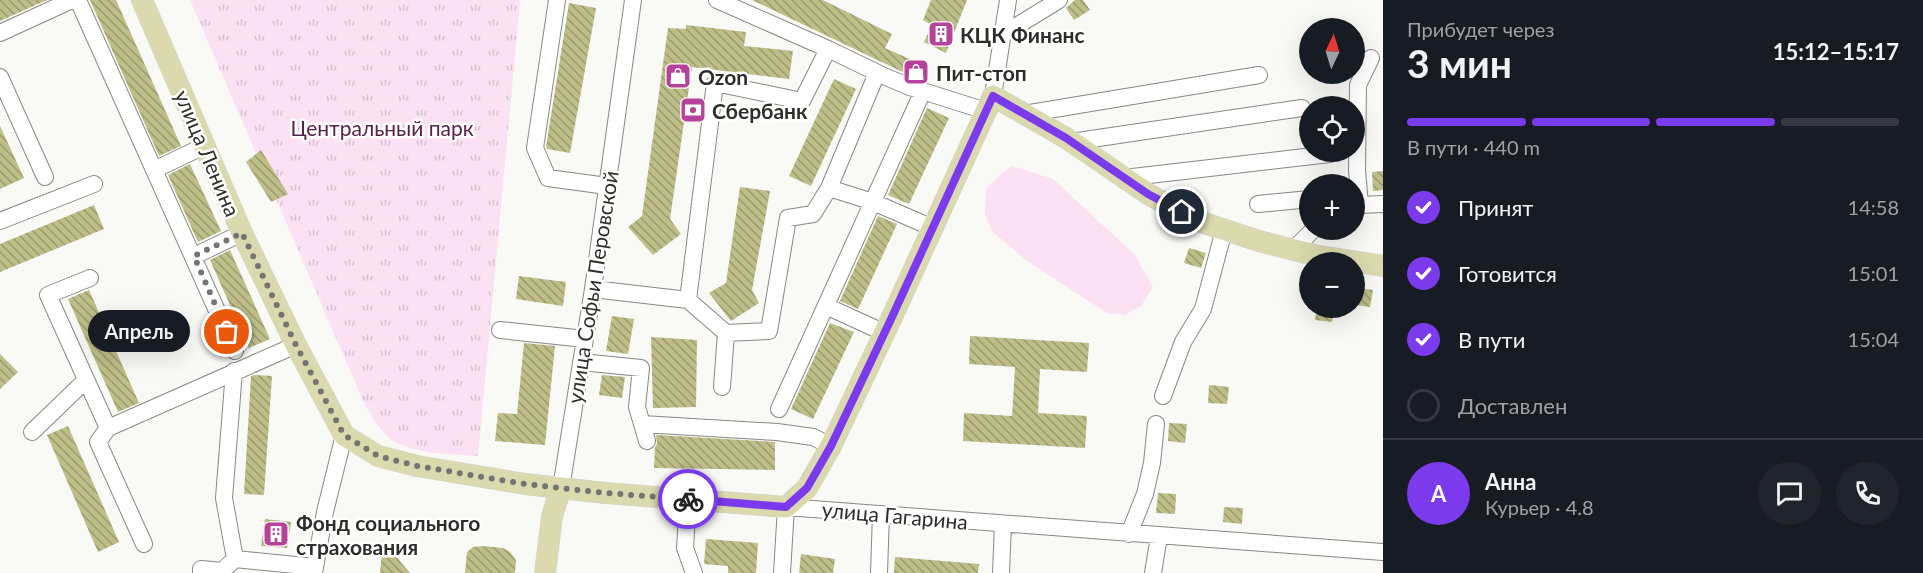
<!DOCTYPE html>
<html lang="ru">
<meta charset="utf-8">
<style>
:root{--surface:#171b24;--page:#20242c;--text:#f1f3f6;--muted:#9ea1a6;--line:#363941;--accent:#7c3aed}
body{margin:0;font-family:Lato,sans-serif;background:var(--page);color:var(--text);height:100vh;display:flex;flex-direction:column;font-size:22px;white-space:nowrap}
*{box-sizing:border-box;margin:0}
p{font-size:20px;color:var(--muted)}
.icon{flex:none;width:33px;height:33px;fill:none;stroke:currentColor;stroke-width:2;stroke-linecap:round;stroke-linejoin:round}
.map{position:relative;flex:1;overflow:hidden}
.drawer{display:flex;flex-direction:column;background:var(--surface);width:540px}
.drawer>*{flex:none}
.needle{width:39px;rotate:4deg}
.fabs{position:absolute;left:1299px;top:18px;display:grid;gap:12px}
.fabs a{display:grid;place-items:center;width:66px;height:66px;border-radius:50%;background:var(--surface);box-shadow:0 6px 24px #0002;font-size:30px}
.pin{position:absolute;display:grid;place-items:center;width:51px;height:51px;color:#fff;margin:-26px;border:3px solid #fff;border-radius:50%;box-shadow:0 2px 6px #0007}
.courier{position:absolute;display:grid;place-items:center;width:60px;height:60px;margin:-30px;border:4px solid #7c3aed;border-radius:50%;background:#fff;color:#222;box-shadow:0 2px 8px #0007}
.bubble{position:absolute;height:42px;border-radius:21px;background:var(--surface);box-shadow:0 6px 24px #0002;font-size:20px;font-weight:700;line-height:42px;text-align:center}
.summary em{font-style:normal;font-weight:700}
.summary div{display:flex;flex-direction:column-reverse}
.summary{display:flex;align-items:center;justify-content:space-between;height:102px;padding:0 24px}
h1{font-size:39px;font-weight:700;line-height:45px}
.bar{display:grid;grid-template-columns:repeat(4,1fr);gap:9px 6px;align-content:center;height:72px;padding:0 24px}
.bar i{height:8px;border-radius:4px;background:var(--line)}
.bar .selected{background:var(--accent)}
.bar p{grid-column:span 4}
.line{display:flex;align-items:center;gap:15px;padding:0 24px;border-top:2px solid var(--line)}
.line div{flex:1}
.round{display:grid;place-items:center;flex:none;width:63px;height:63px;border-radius:32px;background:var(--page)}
ol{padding:0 24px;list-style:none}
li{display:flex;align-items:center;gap:18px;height:66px}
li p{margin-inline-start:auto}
li .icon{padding:6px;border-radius:50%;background:var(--accent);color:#fff;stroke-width:4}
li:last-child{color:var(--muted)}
li i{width:33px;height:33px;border:3px solid var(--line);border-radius:50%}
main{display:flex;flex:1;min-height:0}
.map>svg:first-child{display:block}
.green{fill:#fbe1f3}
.park{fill:url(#park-tufts)}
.building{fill:url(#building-back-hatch)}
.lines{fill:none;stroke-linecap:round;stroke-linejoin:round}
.minor-casing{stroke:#878784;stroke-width:18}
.major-casing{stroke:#d5d5d5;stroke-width:22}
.minor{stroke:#fff;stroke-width:16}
.major{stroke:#dadaae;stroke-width:21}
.done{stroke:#747573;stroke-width:6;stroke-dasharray:0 10.8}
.route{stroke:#7c3aed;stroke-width:8}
.labels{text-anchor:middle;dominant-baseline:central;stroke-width:5;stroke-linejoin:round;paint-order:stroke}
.poi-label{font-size:21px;font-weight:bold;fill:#2d2e2c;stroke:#fffffe;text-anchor:start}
.park-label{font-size:21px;fill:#59204c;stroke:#fffffe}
.street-label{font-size:21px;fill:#2d2e2c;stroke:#fffffe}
</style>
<main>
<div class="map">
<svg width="1383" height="573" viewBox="0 0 1383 573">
<defs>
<pattern id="park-tufts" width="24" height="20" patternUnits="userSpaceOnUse" patternTransform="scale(1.5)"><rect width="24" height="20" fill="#fbe1f3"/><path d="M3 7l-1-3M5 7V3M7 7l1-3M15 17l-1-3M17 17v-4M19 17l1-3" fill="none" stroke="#d7c1d0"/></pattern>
<pattern id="building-back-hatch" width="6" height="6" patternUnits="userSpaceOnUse" patternTransform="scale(1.5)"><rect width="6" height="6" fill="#bebe88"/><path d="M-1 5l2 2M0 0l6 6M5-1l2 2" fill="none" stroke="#9b9b6f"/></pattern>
</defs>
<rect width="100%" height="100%" fill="#f9f9f6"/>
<path class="green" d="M1012,166L1053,179L1135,255L1153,287L1141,306L1125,315L1107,313L1027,261L992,231L985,214L986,189L1002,173Z"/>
<path class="park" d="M190,0H520L478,456C451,454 408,455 387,436C378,428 372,415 365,405Z"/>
<path class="building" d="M0,0H47L0,21Z
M90,0H116L181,146L159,156Z
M752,0H823L892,34L885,48L921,64L913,77Z
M931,0H967L946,53L924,42L932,25L923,20Z
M1075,0H1083L1090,10L1074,20L1066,8Z
M569,3L596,8L570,153L547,149L546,147Z
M686,25L746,32L744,46L793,51L789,79L692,67L670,219L681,234L653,255L628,227L642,216L668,28L686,29Z
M834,79L856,89L811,186L789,176Z
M927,108L949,118L909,204L888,195Z
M0,126L24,178L0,189Z
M261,150L288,194L271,202L246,162Z
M190,164L221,231L198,242L168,175Z
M1383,171V190L1373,191L1372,172Z
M740,187L770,191L752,290L759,303L731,321L709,293L726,283Z
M94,205L104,229L0,272V244Z
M878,216L897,224L858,309L840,301Z
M1189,248L1206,253L1201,268L1184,263Z
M230,250L270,339L249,348L210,260Z
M519,276L566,282L563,306L516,299Z
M1358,288L1373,290L1370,307L1355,305Z
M89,290L139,403L118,412L68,299Z
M1317,308H1335L1332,322L1315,320Z
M612,316L634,319L628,354L606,351Z
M830,323L854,332L813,419L791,409Z
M970,336L1089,343L1087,372L1040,369L1038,413L1087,416L1085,448L963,441L964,413L1012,416L1015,367L969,364Z
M651,337L697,340L696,407L653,408Z
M524,343L555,346L545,445L495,441L498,413L517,414Z
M0,354L18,372L0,389Z
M254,375L272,376L264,495L244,494L251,376Z
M602,375L625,377L622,398L599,395Z
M1209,385L1229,387L1227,404L1208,403Z
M1169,423L1187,424L1185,443L1168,441Z
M68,426L119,542L98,552L47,435Z
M656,435L775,442V470L654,468L655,448L657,443Z
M1158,493L1176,494L1175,514L1156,513Z
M1224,507L1243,508L1242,524L1223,522Z
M265,519L291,522L287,548L261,546Z
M706,539L758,543L756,573H728V566L704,564Z
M383,541L410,573H380Z
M482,546L503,548L510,552L516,560L515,573H465L467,552L473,547Z
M801,554L835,559L833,573H799Z
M895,557L979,564L978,573H894Z"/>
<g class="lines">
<g class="minor-casing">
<path id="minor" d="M78,0L235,351
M557,0L535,148L548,178L607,186
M717,0L828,49L886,77L910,87L986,111
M0,33L72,0
M1002,35L1059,0
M1371,58L1358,85L1357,170L1360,205L1383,204
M0,77L45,177
M993,96L1008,0
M1024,114L1259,75
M1071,142L1302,108
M154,170L204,146
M1124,178L1330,154
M829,188L877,73
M1258,204L1310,199
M0,221L94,184
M1293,250L1313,230
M194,256L242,233
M90,278L48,295L108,428L296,345
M593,289L688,300L715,83L802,101L828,49
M688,300L726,333L722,387
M826,306L885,333
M500,330L585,339
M726,333L769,331L788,218L813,214L829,188L873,202L933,228
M581,362L641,368L637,407L647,441
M234,371L224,498L235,559L315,567
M1163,396L1183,342L1203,309L1224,230
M779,409L923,91
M642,424L777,432L813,437L831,446
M108,428L98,442L144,544
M32,432L86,380
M561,488L593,289L633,0
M688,499L685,548L694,573
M1129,534L1145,494L1152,463L1156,424
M201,573V569L222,571L235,559
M314,573L325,512L344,435
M782,573L786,507L1383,552
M879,573L881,514
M1001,573L1003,524
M1153,573L1159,536"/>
</g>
<g class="major-casing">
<path id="major" d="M142,0L242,233L296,345L344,435L378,456L417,466L525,484L605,493L786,507L807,488L831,446L892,317L993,96L1066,138L1148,194L1198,221L1259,241L1314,255L1383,266
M545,573L552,516L561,488"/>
</g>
<use href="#minor" class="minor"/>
<use href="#major" class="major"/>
</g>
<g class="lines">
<path class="done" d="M227,332L194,256L242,233L296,345L344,435L378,456L417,466L525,484L605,493L688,499"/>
<path class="route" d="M688,499L786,507L807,488L831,446L892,317L993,96L1066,138L1148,194L1182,212"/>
</g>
<defs>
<g id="building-square" transform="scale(1.35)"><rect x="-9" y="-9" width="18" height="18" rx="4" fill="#b6429c" stroke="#fffffe"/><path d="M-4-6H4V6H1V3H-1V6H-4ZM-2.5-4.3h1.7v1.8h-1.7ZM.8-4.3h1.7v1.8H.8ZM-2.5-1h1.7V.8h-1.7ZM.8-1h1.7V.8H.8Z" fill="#fff"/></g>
<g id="shop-square" transform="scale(1.35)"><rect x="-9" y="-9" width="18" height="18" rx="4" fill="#b6429c" stroke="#fffffe"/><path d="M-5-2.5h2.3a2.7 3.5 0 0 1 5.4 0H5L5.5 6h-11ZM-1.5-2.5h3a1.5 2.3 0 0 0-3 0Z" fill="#fff"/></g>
<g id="bank-square" transform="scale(1.35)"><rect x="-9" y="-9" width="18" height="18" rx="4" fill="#b6429c" stroke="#fffffe"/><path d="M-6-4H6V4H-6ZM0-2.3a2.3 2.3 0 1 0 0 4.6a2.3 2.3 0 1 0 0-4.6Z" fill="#fff"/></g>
</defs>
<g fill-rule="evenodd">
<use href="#building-square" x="941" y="34"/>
<use href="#shop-square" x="916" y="72"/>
<use href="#shop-square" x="678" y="76"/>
<use href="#bank-square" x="693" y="110"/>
<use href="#building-square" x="276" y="534"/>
</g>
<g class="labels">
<g class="poi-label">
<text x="960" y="34">КЦК Финанс</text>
<text x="936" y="72">Пит-стоп</text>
<text x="698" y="76">Ozon</text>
<text x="712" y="110">Сбербанк</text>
<text x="296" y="522">Фонд социального<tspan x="296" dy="24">страхования</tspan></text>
</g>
<g class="park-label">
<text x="382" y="127">Центральный парк</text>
</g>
<g class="street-label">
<text transform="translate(208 153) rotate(67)">улица Ленина</text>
<text transform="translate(592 287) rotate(-81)">улица Софьи Перовской</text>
<text transform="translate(895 515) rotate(5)">улица Гагарина</text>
</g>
</g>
</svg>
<div class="fabs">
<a><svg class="needle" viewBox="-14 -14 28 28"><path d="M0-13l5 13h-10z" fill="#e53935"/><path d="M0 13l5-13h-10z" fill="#9ea1a6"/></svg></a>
<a><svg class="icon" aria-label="locate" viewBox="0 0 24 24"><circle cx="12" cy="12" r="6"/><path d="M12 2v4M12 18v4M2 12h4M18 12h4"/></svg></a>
<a>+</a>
<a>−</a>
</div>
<div class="pin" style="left:227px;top:332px;background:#ea580c"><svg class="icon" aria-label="bag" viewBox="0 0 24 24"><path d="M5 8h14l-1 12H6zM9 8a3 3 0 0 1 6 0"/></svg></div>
<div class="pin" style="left:1182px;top:212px;background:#1f2937"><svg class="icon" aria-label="home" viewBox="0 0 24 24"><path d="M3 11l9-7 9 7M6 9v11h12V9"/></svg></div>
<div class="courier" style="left:688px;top:499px"><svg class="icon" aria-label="bike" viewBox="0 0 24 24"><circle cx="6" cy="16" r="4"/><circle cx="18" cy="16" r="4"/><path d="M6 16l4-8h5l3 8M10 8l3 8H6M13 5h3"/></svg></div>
<div class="bubble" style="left:88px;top:310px;width:102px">Апрель</div>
</div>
<section class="drawer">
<div class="summary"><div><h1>3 мин</h1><p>Прибудет через</p></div><em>15:12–15:17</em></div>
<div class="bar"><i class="selected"></i><i class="selected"></i><i class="selected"></i><i></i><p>В пути · 440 m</p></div>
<ol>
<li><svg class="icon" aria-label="check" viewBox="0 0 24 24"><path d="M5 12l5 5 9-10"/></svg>Принят<p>14:58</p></li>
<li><svg class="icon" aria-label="check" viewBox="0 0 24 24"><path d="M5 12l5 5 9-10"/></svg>Готовится<p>15:01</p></li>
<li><svg class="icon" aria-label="check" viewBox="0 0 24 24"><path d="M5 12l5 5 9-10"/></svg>В пути<p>15:04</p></li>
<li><i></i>Доставлен</li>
</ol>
<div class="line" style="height:108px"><b class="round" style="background:var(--accent);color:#fff">А</b><div><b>Анна</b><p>Курьер · 4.8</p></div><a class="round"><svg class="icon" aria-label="chat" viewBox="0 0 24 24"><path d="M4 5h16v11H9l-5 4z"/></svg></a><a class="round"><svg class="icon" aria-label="phone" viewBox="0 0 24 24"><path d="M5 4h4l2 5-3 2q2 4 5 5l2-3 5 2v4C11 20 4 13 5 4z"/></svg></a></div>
</section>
</main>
